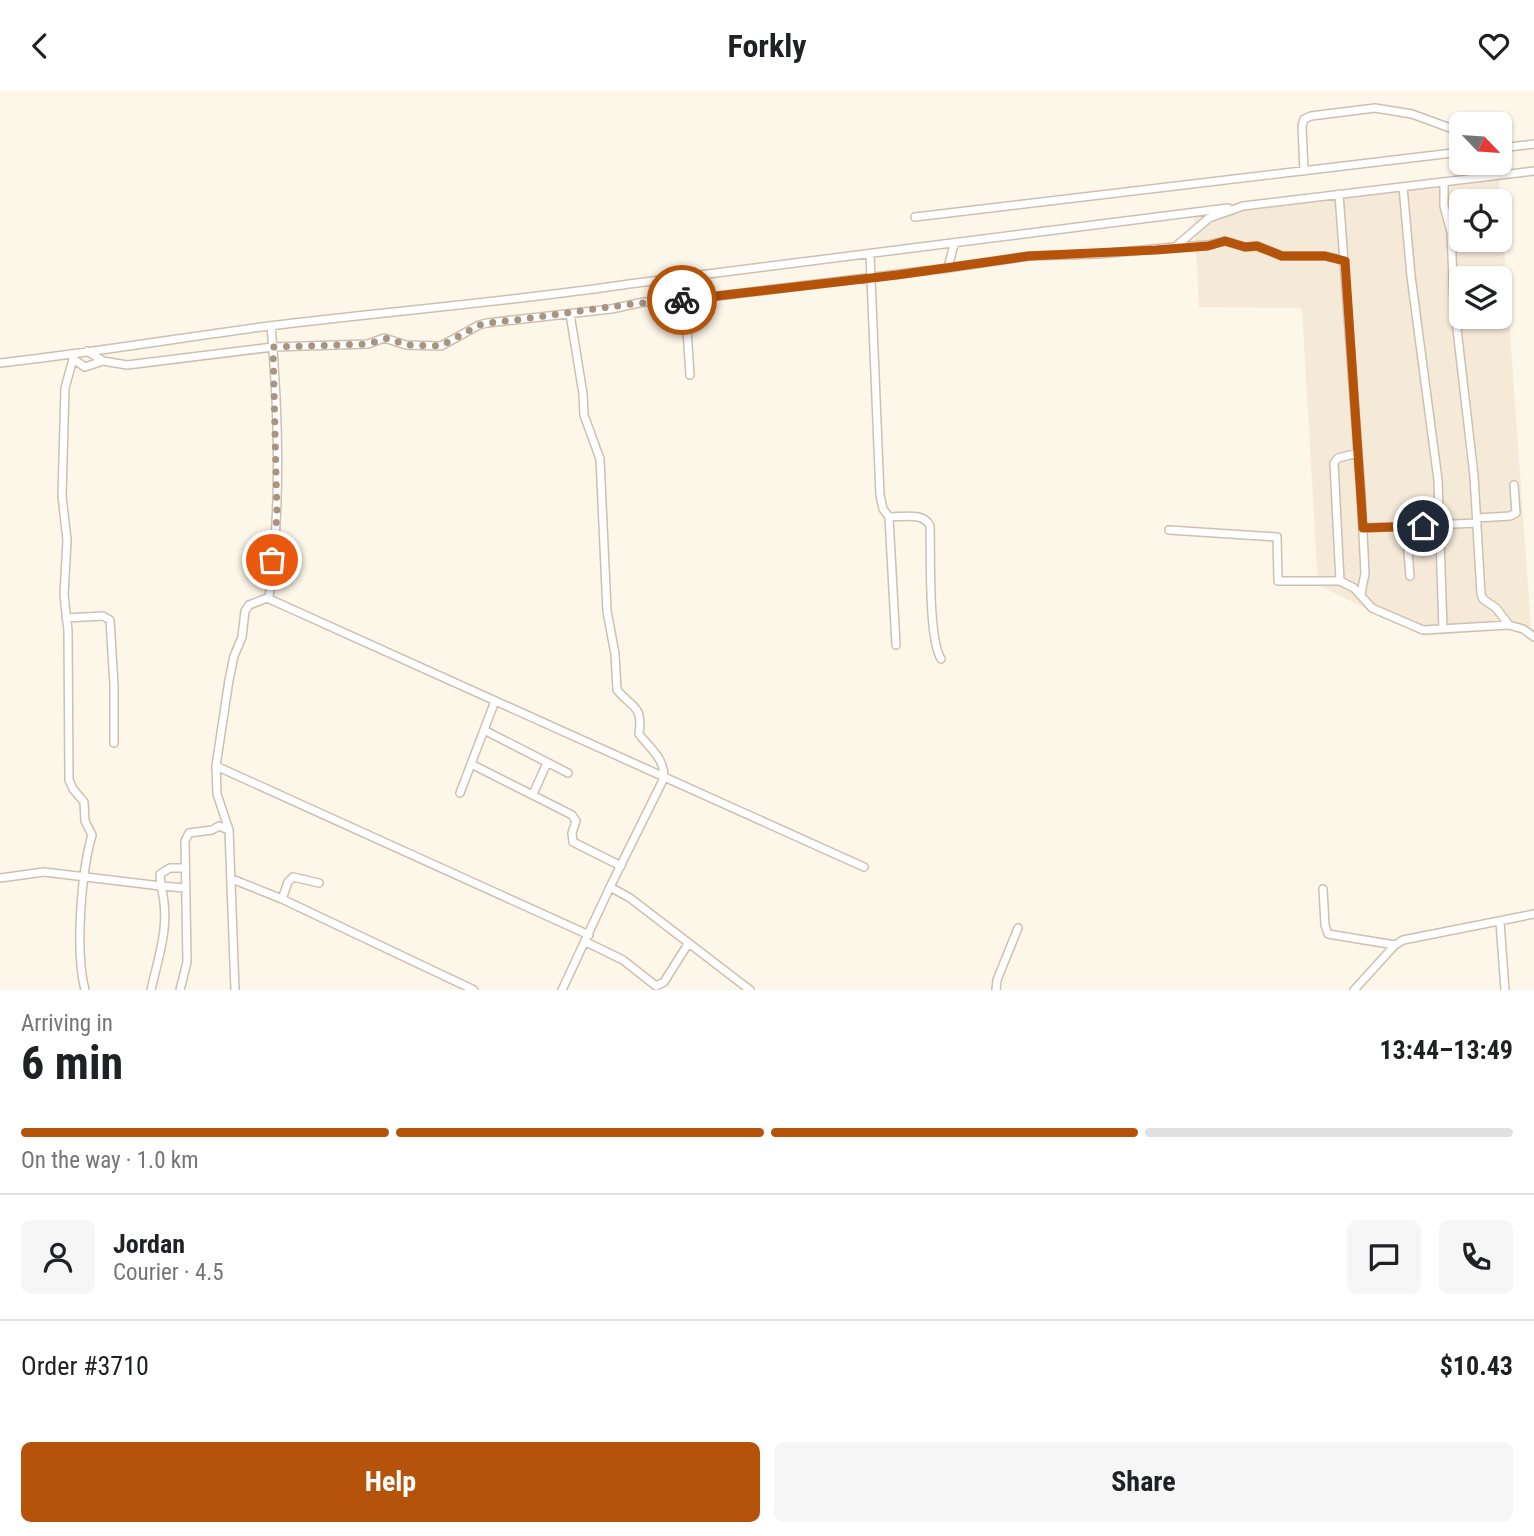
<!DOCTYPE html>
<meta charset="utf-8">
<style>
:root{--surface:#fff;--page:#f6f6f6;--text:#202124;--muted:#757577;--line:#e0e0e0;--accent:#b45309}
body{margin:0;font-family:"Roboto Condensed",sans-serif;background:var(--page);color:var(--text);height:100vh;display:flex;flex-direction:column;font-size:26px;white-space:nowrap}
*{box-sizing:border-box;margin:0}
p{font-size:23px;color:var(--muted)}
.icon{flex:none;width:38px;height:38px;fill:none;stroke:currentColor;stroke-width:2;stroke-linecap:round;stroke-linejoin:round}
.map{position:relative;height:899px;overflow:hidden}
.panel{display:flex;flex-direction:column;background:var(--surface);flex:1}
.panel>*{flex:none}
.needle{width:46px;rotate:115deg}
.buttons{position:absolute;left:1449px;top:21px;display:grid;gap:14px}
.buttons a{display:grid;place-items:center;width:63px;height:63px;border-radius:10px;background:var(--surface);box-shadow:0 2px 5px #0004;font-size:35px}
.pin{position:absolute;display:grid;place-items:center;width:60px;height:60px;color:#fff;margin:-30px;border:4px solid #fff;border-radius:50%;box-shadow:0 2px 7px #0007}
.courier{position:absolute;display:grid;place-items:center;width:70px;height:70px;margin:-35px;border:5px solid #b45309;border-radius:50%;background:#fff;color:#222;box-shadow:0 2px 9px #0007}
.overview em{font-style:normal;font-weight:700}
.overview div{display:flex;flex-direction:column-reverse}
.overview{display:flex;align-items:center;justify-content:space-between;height:119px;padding:0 21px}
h1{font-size:46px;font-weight:700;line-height:52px}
.bar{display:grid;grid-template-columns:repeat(4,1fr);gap:10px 7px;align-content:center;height:84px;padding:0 21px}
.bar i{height:9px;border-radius:5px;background:var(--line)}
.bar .current{background:var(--accent)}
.bar p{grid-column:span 4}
.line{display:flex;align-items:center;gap:18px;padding:0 21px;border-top:2px solid var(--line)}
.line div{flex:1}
.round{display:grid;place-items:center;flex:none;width:74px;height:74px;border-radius:10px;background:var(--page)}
.button{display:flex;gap:14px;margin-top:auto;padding:14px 21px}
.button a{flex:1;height:80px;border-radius:10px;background:var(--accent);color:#fff;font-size:28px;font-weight:700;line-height:80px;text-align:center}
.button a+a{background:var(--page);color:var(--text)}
header{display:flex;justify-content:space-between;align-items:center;height:91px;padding:0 21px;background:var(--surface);font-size:32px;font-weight:700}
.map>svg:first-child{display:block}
.residential{fill:#f5e9d8;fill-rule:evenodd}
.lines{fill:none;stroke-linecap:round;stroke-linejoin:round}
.minor-casing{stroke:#d0bfaf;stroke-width:10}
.minor{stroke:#fff;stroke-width:7}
.done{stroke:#a79483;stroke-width:7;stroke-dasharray:0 12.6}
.route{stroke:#b45309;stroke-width:9}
</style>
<header><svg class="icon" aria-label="back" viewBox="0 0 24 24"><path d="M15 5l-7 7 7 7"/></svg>Forkly<svg class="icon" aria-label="heart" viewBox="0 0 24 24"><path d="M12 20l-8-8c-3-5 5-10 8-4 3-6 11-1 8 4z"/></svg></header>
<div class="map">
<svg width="1534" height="899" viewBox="0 0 1534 899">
<rect width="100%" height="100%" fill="#fdf7ea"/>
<path class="residential" d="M1499,88L1531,536L1423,545L1318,494L1302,217L1199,216L1194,126ZM1461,110H1500V149H1461ZM1461,187H1500V226H1461Z"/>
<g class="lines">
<g class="minor-casing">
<path id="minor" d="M1500,57L1534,53
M1304,80L1302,35L1304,28L1311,25L1375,17L1412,23L1461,41
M1444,92V115L1451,141L1454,212L1474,385L1481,503L1483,508L1496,517L1509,534
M1403,96L1411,185L1438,389L1443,538
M1339,103L1361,402L1365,482L1361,503
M915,126L1461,61
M1176,156L1208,154L1225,150L1245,156L1257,155L1282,165H1325L1345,170
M870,163L880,404L883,418L889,426L896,554
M948,177L954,153
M692,185L694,208
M685,209L690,284
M570,223L583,303L584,324L600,368L607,520L615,563L617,599C633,618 643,614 639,643C651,659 664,666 664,687L610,796
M87,260L103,270L127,274L273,256L368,253L384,247L406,254L441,255L479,234L487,232L611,218L644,211L685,209L948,177L1029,165L1099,163L1175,156L1209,127L1243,115L1534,80
M0,272C90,262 179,247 269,235C389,220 509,211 629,193L1228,117
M889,426C903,426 924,421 930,435C931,464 928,546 941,568
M1477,427L1510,425L1516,422L1514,394
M1406,435L1410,485
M1363,437L1477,432
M1169,439L1277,446L1278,490H1340L1354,497L1372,517L1423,539L1509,534L1523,538L1534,546
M1340,490L1334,372L1338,367L1358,362
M269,507C281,420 279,323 271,235
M66,527L103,525L110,529L114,594V652
M495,610L471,673L572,724L576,730L572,742L573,751L621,775
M484,639L568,682
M216,675L589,844
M460,702L471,673
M533,703L547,672
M185,777H170L160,783L161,795L185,797
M0,787L44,781L161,795C171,833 159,863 151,899
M232,788L282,808L474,899
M1323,798L1325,834L1328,843L1395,854
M282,808L288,791L293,786L319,792
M1500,831L1505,899
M586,851L623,869L656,895L664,891L688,853
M85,899C75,861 81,782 92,744L85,730L84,711L73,698L69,689L68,539L64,504L67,449L62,405L65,297L73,268L85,276L103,270
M180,899L187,871L185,750L189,742L212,739L219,735L229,739
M235,899L229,739L217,703L216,675L229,589L234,565L242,546L245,520L249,514L267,507L864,776
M562,899L610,796L630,807L750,899
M996,899L997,889L1018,837
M1354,899L1395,854L1403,849L1534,823"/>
</g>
<use href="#minor" class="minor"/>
</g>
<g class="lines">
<path class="done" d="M272,469L277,425L273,256L368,253L388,247L406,254L441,255L479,234L487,232C552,226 617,212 682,209"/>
<path class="route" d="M682,209L897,184L1029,165L1156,159L1208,155L1225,150L1245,156L1257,155L1282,165H1325L1345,170L1363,437L1423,435"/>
</g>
</svg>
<div class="buttons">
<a><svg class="needle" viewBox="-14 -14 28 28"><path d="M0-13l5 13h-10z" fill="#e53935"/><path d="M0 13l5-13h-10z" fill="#757577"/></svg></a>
<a><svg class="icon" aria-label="locate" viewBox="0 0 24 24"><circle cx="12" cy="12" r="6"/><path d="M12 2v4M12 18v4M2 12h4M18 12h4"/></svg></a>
<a><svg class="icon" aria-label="layers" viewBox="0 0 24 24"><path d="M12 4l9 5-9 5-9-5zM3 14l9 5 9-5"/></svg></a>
</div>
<div class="pin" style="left:272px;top:469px;background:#ea580c"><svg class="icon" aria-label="bag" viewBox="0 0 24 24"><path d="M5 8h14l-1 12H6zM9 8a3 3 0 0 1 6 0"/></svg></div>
<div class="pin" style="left:1423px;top:435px;background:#1f2937"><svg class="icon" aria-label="home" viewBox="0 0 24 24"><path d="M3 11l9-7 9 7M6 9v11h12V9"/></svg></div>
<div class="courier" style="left:682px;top:209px"><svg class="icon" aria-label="bike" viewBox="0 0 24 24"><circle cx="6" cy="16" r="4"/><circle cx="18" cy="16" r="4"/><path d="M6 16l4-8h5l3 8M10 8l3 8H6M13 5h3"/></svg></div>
</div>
<section class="panel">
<div class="overview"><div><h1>6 min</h1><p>Arriving in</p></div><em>13:44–13:49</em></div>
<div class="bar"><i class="current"></i><i class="current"></i><i class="current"></i><i></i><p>On the way · 1.0 km</p></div>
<div class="line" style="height:126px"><a class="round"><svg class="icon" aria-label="person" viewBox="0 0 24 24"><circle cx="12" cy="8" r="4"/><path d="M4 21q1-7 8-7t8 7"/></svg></a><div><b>Jordan</b><p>Courier · 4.5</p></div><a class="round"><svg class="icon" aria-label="chat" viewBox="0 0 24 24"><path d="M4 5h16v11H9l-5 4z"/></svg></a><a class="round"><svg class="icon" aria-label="phone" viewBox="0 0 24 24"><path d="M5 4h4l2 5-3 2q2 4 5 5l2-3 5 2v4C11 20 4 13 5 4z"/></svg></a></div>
<div class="line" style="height:91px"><div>Order #3710</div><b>$10.43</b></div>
<div class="button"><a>Help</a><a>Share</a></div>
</section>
